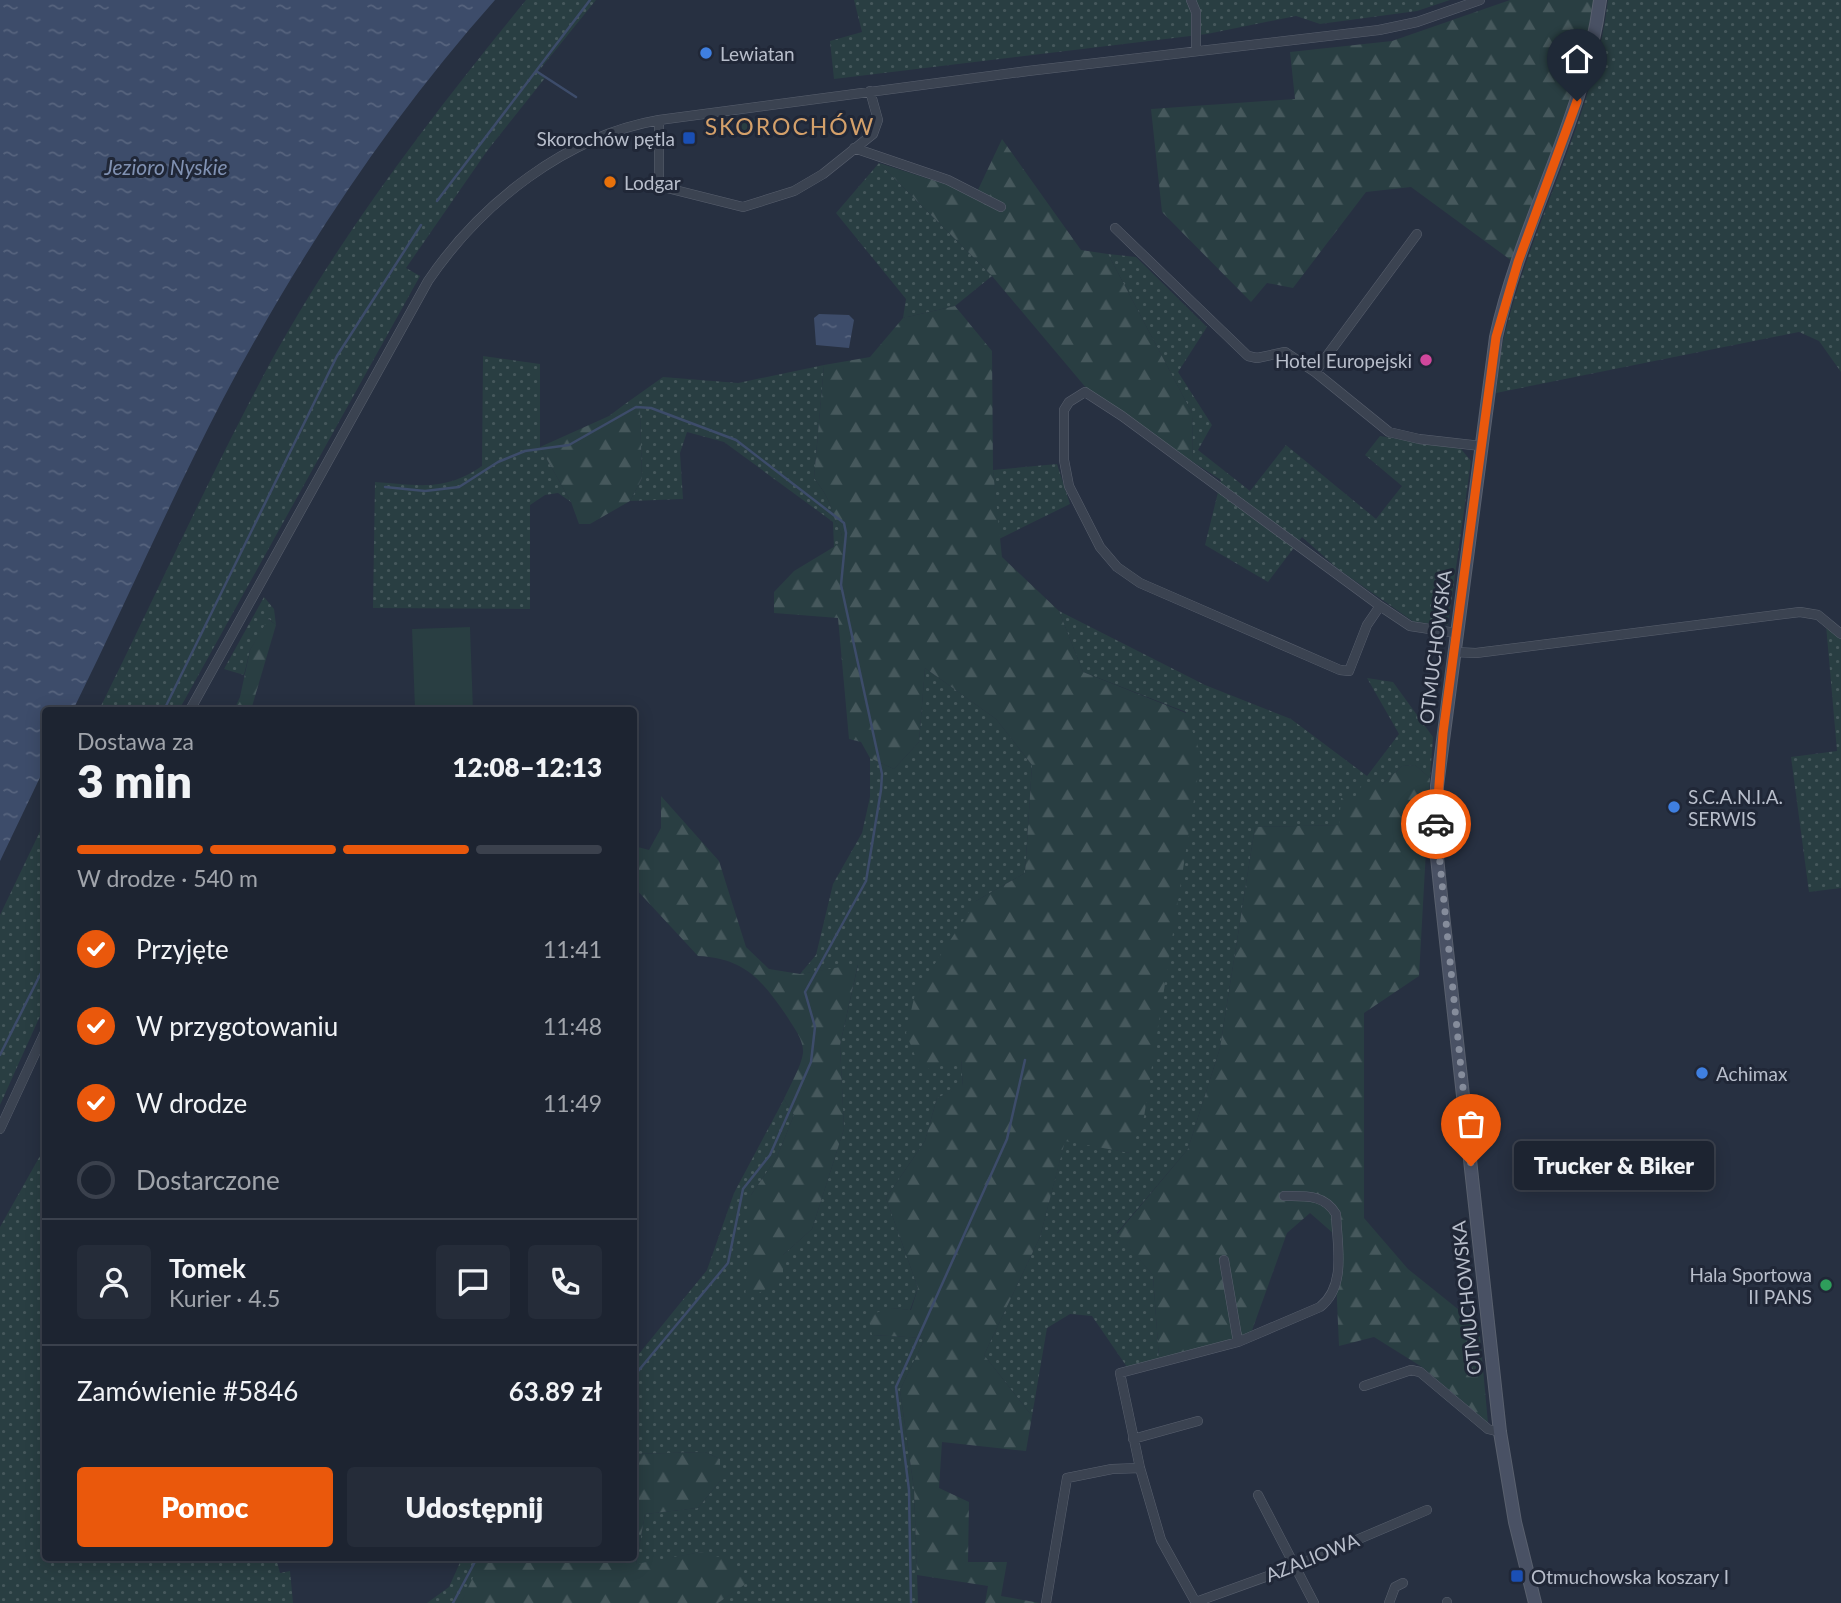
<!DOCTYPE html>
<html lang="pl">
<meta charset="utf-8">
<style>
:root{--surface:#1d2431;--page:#252c39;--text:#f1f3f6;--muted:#a0a4ab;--line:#3b414d;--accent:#ea580c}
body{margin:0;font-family:Lato,sans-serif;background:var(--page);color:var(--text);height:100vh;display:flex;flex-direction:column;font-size:26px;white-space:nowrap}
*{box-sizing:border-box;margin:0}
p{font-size:23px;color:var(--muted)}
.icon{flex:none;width:38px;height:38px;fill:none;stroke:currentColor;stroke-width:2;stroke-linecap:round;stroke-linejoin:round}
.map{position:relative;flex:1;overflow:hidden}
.sheet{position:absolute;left:42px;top:707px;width:595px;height:854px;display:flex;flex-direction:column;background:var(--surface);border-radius:7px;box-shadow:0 4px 18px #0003,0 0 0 2px var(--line)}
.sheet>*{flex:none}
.pin{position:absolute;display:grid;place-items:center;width:60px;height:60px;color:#fff;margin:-72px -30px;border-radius:50% 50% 50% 0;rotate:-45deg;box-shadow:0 0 7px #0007}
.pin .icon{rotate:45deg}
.courier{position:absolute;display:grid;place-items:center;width:70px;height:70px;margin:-35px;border:5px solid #ea580c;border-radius:50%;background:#fff;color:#222;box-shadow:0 2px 9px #0007}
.bubble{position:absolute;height:49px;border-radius:7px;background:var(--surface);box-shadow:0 4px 18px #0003,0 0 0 2px var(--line);font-size:23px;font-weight:800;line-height:49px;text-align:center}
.summary em{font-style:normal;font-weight:800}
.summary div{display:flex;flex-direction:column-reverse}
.summary{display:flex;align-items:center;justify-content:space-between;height:119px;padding:0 35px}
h1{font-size:46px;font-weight:800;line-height:52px}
.bar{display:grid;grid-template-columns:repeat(4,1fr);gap:10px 7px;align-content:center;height:84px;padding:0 35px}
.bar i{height:9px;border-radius:5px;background:var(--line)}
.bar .selected{background:var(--accent)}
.bar p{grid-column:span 4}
.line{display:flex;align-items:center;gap:18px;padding:0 35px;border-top:2px solid var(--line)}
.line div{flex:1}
.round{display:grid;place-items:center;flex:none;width:74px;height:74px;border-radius:7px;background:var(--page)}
ol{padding:0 35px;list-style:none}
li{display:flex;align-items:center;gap:21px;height:77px}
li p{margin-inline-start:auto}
li .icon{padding:7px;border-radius:50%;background:var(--accent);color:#fff;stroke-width:4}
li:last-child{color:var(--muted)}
li i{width:38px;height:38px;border:4px solid var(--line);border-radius:50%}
.button{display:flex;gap:14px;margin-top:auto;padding:14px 35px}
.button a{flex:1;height:80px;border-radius:7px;background:var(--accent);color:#fff;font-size:28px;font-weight:800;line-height:80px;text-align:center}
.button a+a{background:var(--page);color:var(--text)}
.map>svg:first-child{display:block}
.grass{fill:url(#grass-dots)}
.forest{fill:url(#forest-firs)}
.park{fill:#293e42}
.water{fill:url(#water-ripples)}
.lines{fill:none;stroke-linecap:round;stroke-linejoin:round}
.stream{stroke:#3d4c6a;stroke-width:2.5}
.street-casing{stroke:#59606e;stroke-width:10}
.secondary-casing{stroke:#59606e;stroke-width:14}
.street{stroke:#3b4351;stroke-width:9}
.secondary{stroke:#495164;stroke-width:12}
.done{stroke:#858c9b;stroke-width:7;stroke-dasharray:0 12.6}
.route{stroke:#ea580c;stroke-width:9}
.shop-dot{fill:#3f7fe0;stroke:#202737;stroke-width:2.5}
.transit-dot{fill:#1a4fb4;stroke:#202737;stroke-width:2.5}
.food-dot{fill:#e8710a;stroke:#202737;stroke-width:2.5}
.hotel-dot{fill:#d1479c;stroke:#202737;stroke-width:2.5}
.leisure-dot{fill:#2e9e5b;stroke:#202737;stroke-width:2.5}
.labels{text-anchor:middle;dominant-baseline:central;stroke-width:6;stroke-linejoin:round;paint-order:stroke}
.poi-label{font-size:19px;fill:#b8becb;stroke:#202737;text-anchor:start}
.street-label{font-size:19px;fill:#b8becb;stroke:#202737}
.water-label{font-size:21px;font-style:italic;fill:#8091b2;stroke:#202737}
.quarter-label{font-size:23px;letter-spacing:2px;fill:#d4a06a;stroke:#202737}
</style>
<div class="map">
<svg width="1841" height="1603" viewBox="0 0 1841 1603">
<defs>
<pattern id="grass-dots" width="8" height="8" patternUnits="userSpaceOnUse" patternTransform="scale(1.75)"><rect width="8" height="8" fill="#293e42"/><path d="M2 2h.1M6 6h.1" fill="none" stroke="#46585c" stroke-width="1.8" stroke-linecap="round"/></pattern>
<pattern id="forest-firs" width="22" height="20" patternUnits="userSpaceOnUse" patternTransform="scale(1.75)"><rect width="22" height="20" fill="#293e42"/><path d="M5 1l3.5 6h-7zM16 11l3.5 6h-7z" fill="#46585c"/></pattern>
<pattern id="water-ripples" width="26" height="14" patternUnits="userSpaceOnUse" patternTransform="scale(1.75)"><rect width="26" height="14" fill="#3d4c6a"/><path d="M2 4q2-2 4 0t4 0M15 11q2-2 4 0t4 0" fill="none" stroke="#57647e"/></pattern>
</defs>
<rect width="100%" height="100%" fill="#273041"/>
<path class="grass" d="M526,0H596L537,73L545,78L487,151L406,268L420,276L179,710H99C153,601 203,490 260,382C332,245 428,120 526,0Z
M854,0H1450L1417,11L1320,24L1296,16L1207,34L834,79L830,41L862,32Z
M1608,0H1841V372L1819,341L1799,332L1496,393C1499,372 1500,350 1506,329C1534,217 1594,116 1608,0Z
M879,163L992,276L955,306L903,318L906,299L836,213Z
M1108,254L1136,257L1207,327L1178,372L1212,425L1198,450L1250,491L1286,445L1376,519L1402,486L1365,455L1380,436L1461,449L1471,461L1448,625L1414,622L1338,569L1302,537L1268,582L1205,545L1221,480L1193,462L1192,413Z
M483,356L540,364V447L571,502L558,493L545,495L530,505V609L373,608L375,482C419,485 444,492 482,466Z
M824,365L814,478C828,497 828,498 835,520C838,529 843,531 842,542L834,549L833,522L724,442L687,432L680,453L683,499L630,501L642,478L640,411L625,404L663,377L738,383Z
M1057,464L1070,504L999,539L993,470Z
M264,597L274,609L276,625L269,619L250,650L244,675L224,669Z
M1059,611L1205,685L1291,719L1367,776L1399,734L1367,678L1393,682L1433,737L1430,778L1415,765L1402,766L1340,825L1255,827L1220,1048L1188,1149L1117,1233L1153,1275L1159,1359L1127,1367L1092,1316L1070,1314L1047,1328L1032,1416L984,1355L1040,1237L1065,1140L1130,1153L1186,712L1083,672Z
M1826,625L1841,638V888L1809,892L1791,757L1837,751Z
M925,668L996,719L1032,765L1025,873L976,901L961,1059L963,1087L937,1098L925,1141L886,1198L918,1288L910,1310L892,1308L872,1335L925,1338L900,1390L914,1489L918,1603H718L746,1583L701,1552L636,1565L645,1514L698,1508L720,1481V1459L705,1452L634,1454V1360L707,1270L734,1193L784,1099L794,1115L777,1157L751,1195L783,1255L812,1229L844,1129L840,1045L858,965L800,974L816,955L833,884L862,833L870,797V758L894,769L919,742Z
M45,821V1005L0,1105V915Z
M45,1147L46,1558H276L280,1573L290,1571L293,1603H0V1227Z
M462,1558H482L483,1561L461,1603H427L449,1587Z"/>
<path class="forest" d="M1510,0H1594L1581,72L1512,261L1411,187L1366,192L1293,288L1267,283L1251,302L1162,212L1151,109L1295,99L1290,52L1392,41Z
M1002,139L1081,250L1108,254L1192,413L1193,462L1087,389L992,276L879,163L976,194Z
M955,306L992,351L993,470L1002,557L1059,611L1083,672L1186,713L1201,755L1144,1117L1130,1153L1065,1141L1040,1237L984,1355L1032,1416L1026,1451L942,1442L939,1488L969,1502L968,1562H1007L1001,1596L1040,1603H985L988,1586L917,1575L914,1489L900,1390L925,1338L872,1335L868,1315L892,1308L911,1310L918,1288L886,1198L925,1141L937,1098L963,1086L961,1059L921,1071L906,1033L915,994L976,901L1025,873L1032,765L996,719L925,668L919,742L894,769L870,758L861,742L849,739L838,618L774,613V592L794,571L842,542C843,531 838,529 835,520C828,498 828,497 814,478L824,365L870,357L903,318Z
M625,404L640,410L642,478L630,501L590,524H579L571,502L540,447L609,416Z
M268,619L276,625L251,710H234L240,697L250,650Z
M1415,765L1430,778L1419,976L1364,1013V1218L1408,1269L1479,1326L1488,1423L1422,1367L1374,1337L1339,1346L1334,1234L1310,1213L1287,1233L1250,1336L1159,1359L1153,1275L1117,1234L1188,1149L1220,1048L1255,827L1339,825L1341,798L1355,797L1363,783L1382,785L1402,766Z
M661,796L719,861L746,947L769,969L800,974L858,964L840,1045L844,1129L812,1229L783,1255V1279L745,1301L751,1195L777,1157L794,1115L784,1099C790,1085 801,1067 803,1053C804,1040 794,1028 788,1018C763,981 745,958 698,956L634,887V846L649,850L661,828Z
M705,1452L720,1459V1481L698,1508L645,1514L636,1564L701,1552L729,1560L747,1583L718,1603H461L482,1558H634V1454Z"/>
<path class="park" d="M766,117L768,128L738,135L735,132L734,125L738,121Z
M470,627L473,710H415L412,629Z"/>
<path class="water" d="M0,0H495C388,120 298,257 223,399C170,501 124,607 73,710H46L45,767L0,861Z
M819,314L849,315L854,320L849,348L816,345L814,318Z"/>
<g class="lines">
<path class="stream" d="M536,71L576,97
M437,201L590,0
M385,487L425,491L459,487L498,462L525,451L569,445L636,407L651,408L736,440L844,523L846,533L841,585L882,774L881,790L866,881L805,992L815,1027L811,1062L770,1155L743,1189L728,1263L634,1376
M164,710L337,356L421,225
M0,1055L46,963
M453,1603L477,1558
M911,1603L909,1490L896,1387L1007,1139L1025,1060"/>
<g class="street-casing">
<path id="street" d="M1191,0L1196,12V51
M659,120V186L743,207L794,191L823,174L873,134L878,120L870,91
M854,148L948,180L1001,207
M1115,228L1248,356L1257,358L1285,352L1315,372L1417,234
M1315,372L1389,432L1419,439L1481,446
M1380,606L1122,416L1085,392L1069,402L1064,410V460L1069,486L1100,547L1117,567L1140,583L1340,670L1349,671L1367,625L1380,606L1410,626L1456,633
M1454,652L1476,653L1800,612L1818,615L1841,634
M190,710L428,281C481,203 566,136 659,120L1028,71L1379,30L1417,22L1480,0
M0,1129L46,1030
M1224,1260L1238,1342
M1364,1386L1411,1370L1420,1372L1488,1429L1500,1432
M1133,1439L1198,1421
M1258,1495L1314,1603
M1196,1602L1293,1567L1427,1510
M1046,1603L1067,1478L1112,1469L1140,1468
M1196,1603L1161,1540L1140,1468L1120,1373L1238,1342L1320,1307C1347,1286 1337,1245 1336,1214C1324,1194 1305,1196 1284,1196
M1389,1603L1395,1587L1403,1583
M1447,1603V1602"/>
</g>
<g class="secondary-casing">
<path id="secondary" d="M1535,1603L1515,1522L1500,1432L1441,896L1436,847L1437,786L1496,337C1521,222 1585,118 1600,0"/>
</g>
<use href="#street" class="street"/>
<use href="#secondary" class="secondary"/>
</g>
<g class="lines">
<path class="done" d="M1436,824L1471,1166"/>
<path class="route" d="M1436,824L1443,733L1496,337L1518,262L1577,101"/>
</g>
<g class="shop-dot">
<circle cx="706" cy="53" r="7"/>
<circle cx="1674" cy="807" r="7"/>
<circle cx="1702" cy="1073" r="7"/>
</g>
<g class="transit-dot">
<rect x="682" y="131" width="14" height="14" rx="3.5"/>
<rect x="1510" y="1569" width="14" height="14" rx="3.5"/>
</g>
<circle class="food-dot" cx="610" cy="182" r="7"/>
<circle class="hotel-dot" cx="1426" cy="360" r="7"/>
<circle class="leisure-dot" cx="1826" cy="1285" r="7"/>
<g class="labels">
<g class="poi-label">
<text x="720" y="53">Lewiatan</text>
<text x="675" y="138" text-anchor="end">Skorochów pętla</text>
<text x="624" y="182">Lodgar</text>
<text x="1412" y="360" text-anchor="end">Hotel Europejski</text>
<text x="1688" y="796">S.C.A.N.I.A.<tspan x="1688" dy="22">SERWIS</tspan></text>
<text x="1716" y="1073">Achimax</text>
<text x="1812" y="1274" text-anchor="end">Hala Sportowa<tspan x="1812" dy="22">II PANS</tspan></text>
<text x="1531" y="1576">Otmuchowska koszary I</text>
</g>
<g class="street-label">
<text transform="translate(1435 647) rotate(-83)">OTMUCHOWSKA</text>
<text transform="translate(1466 1298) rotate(-96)">OTMUCHOWSKA</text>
<text transform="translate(1312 1557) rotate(-22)">AZALIOWA</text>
</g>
<g class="water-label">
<text x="166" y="166">Jezioro Nyskie</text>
</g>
<g class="quarter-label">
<text x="790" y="126">SKOROCHÓW</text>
</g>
</g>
</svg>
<div class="pin" style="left:1471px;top:1166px;background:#ea580c"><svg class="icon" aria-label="bag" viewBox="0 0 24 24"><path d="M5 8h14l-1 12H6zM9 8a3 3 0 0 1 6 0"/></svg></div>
<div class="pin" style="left:1577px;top:101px;background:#1f2937"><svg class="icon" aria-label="home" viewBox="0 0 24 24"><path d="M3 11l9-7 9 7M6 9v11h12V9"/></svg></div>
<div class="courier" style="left:1436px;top:824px"><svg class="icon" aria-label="car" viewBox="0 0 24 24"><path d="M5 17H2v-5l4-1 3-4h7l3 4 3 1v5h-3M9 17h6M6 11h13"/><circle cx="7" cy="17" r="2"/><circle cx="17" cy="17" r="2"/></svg></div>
<div class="bubble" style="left:1514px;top:1141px;width:200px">Trucker &amp; Biker</div>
<section class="sheet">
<div class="summary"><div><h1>3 min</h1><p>Dostawa za</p></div><em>12:08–12:13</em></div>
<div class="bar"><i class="selected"></i><i class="selected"></i><i class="selected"></i><i></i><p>W drodze · 540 m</p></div>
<ol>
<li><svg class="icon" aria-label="check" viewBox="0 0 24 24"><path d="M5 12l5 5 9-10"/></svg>Przyjęte<p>11:41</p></li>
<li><svg class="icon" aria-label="check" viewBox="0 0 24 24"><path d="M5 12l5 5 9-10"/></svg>W przygotowaniu<p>11:48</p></li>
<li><svg class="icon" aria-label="check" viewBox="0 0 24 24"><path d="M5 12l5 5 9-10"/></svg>W drodze<p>11:49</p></li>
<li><i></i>Dostarczone</li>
</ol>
<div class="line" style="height:126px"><a class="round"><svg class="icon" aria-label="person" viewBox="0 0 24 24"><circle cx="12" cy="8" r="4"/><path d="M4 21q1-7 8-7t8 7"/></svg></a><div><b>Tomek</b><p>Kurier · 4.5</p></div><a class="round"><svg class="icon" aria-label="chat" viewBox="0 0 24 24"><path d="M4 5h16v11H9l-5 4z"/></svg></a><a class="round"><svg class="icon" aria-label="phone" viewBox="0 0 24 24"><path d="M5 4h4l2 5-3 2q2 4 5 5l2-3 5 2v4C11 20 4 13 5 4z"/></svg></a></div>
<div class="line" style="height:91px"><div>Zamówienie #5846</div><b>63.89 zł</b></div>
<div class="button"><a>Pomoc</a><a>Udostępnij</a></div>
</section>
</div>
